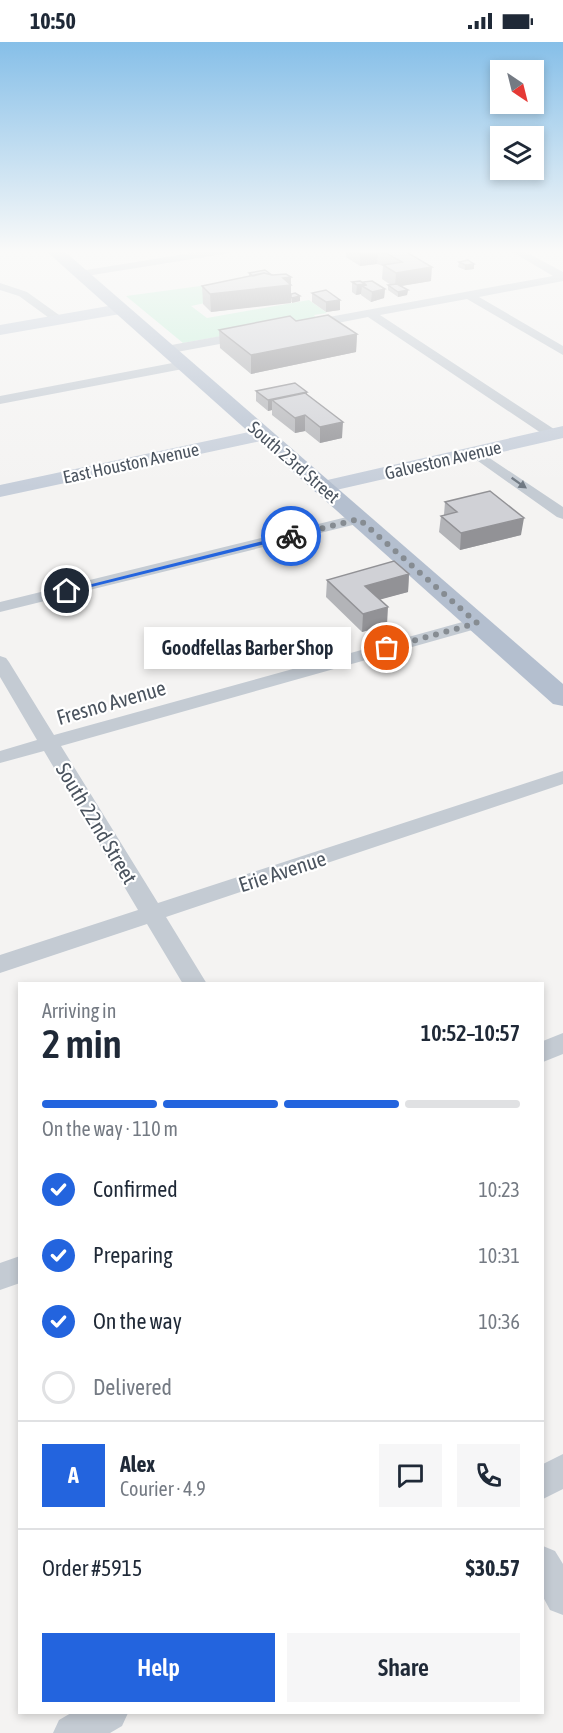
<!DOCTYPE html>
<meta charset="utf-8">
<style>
:root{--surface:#fff;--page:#f6f6f7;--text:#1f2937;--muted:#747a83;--line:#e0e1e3;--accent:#2364de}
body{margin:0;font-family:"Asap Condensed",sans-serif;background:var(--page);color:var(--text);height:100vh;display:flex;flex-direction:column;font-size:22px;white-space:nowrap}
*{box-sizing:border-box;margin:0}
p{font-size:20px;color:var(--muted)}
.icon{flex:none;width:33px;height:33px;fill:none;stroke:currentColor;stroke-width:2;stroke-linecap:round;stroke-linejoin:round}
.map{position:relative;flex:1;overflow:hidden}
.sheet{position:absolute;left:18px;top:940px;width:526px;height:732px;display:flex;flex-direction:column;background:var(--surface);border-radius:0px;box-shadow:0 3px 9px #0003}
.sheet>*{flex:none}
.needle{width:39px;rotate:145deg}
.buttons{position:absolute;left:490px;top:18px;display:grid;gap:12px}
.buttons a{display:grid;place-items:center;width:54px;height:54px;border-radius:0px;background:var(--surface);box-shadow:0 3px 9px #0003;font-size:30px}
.pin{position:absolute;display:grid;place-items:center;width:51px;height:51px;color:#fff;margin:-26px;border:3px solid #fff;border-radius:50%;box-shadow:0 2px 6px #0007}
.courier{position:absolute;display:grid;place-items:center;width:60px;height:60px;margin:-30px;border:4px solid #2364de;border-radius:50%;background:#fff;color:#222;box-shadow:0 2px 8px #0007}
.bubble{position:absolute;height:42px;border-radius:0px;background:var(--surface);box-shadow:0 3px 9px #0003;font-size:20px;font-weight:600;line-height:42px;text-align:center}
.summary em{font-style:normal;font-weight:600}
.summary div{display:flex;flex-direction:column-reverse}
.summary{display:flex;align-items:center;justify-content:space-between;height:102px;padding:0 24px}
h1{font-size:39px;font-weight:600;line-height:45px}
.bar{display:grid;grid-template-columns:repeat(4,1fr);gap:9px 6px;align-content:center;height:72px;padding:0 24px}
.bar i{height:8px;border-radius:4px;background:var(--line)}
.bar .current{background:var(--accent)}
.bar p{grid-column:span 4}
.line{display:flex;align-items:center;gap:15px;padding:0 24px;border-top:2px solid var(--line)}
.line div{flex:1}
.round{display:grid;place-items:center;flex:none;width:63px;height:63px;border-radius:0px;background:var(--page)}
ol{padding:0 24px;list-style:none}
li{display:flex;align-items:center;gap:18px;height:66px}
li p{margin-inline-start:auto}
li .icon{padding:6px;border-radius:50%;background:var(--accent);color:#fff;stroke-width:4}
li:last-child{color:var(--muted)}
li i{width:33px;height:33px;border:3px solid var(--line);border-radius:50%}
.action{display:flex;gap:12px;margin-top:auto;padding:12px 24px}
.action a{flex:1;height:69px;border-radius:0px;background:var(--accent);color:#fff;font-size:24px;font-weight:600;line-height:69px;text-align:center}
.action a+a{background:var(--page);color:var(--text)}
.status{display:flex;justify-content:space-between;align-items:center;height:42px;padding:0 30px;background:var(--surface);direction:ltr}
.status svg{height:16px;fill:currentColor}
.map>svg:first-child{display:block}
.green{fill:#c4efd8}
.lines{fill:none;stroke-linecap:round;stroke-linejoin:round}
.street{fill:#c4cbd3;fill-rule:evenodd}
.secondary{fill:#c6ceda;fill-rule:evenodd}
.primary{fill:#b4bfcf;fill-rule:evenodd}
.wall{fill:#b3b4b8}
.shaded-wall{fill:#929296}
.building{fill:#d0d1d6;stroke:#929296;stroke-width:1.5}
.oneway{fill:#6f7882}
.route{fill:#2364de}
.done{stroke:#868c92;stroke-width:6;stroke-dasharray:0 10.8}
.labels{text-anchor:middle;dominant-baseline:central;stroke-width:4.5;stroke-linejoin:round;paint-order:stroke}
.far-street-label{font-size:18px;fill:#4b545f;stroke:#fff}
.street-label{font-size:21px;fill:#4b545f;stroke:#fff}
</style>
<div class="status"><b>10:50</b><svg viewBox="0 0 49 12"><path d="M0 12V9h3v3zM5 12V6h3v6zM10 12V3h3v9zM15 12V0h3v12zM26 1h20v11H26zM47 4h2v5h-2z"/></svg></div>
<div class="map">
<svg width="563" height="1691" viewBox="0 0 563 1691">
<rect width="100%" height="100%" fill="#f4f3f2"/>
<path class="green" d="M245,238L205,261L191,264L207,276L309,258L327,271L314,273L317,277L183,301L126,254Z"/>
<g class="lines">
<path class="street" d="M210,208H235L230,211L80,235L74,232L80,229Z
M509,208H522L563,230V239L479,255L563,304V313L467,257L380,273L557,389L559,392L557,395H547L368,275L307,287L301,283L307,279L553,234Z
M0,241L27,250L66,278L60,282L56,281L19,254L0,248Z
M248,289L252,290L254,293L252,296L166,312L160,308L166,304Z
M183,319L188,320L189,323L188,326L0,362V354Z
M476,407L563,465V477L557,475L471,414L469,411Z
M359,472L367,477L365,480L0,570V560Z
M477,576L483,577L486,581L483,585L61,704L158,861L563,729V742L166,875L207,942H183L147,882L0,931V913L138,868L44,709L0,721V709L37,698L0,635V614L6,616L9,620L54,693Z
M563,991V1012L543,1020V999Z
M20,1214V1241L0,1248V1221Z
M563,1412V1447L543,1457V1422Z
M543,1504L555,1509L563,1522V1573L550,1568L543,1555Z
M71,1671H128L122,1684L110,1691H53L59,1678Z"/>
<path class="secondary" d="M120,262L126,263L128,267L126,271L0,293V283Z
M563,384V396L323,451L315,450L312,445L315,440L323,439Z
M263,387L270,389L273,393L270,397L0,455V443Z"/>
<path class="primary" d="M45,208H63L563,642V664L553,662Z"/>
</g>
<path class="wall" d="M346,208H403L431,239L401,244L408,248L407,253L398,255L388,248V243H391L382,237L383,224L377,222L360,224L346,215Z
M459,220L474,227L465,228L458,225Z
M249,231L291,235V252L300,259L211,270L203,262L202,244L249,234Z
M352,240L363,241L385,247L384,256L371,260L361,253V252L356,253L352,250Z
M312,251L340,258V268L326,270L312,260Z
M296,279L357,292L356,310L251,332L220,306L219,288Z
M256,349L307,350V353L342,396L320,401L305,389L295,391L272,373V368L268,369L256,359Z
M445,460L521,493L460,508L439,490L441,474L444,473Z
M409,532L408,550L380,557L387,583L362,590L326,555L327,538Z"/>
<path class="shaded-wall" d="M378,209L377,222L360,224V210Z
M474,222V227L465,228V223Z
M432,225L431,239L395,245L396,231Z
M291,235V261L211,270L210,252Z
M365,242V245L362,244L361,252L356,253L357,243Z
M385,247L384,256L371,260L372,250Z
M408,248L407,253L398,255V250Z
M300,254V259L292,261V256Z
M340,258V268L326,270V260Z
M357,292L356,310L251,332V313Z
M307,350V361L272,358V368L268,369V358Z
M305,373V389L295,391V376Z
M343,380L342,396L320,401V385Z
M524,476L521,493L460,508L461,491Z
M409,532L408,550L364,562L365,544Z
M388,565L387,583L362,590L363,572Z"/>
<path class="building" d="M356,208H403L432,225L396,231L383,223L402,220L386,211L378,209L382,208L360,210Z
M468,218L474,222L465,223L459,220Z
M265,228L272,233L264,231L253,234L249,231Z
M264,231L273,233L286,232L291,235L283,236L291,243L210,252L202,244Z
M360,239L365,242L357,243L352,240Z
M372,239L385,247L372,250L362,244L366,243L363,240Z
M397,242L408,248L398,250L388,243Z
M326,248L340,258L326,260L312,251Z
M295,251L300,254L292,256L291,255V252Z
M328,273L357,292L251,313L219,288L290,274L296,279Z
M295,341L307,350L268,358L256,349Z
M305,351L343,380L320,385L305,373L295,376L272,358Z
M490,449L524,476L461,491L441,474L457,470L445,460Z
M394,519L409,532L365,544L388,565L363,572L327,538Z"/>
<defs><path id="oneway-solid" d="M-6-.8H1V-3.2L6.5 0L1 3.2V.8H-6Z" transform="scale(1.5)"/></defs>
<use class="oneway" href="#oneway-solid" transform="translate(519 441) rotate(35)"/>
<linearGradient id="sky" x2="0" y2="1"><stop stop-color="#86bfe8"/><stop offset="0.47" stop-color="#fafaf9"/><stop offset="1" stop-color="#fafaf9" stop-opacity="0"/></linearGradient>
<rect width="563" height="445" fill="url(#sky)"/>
<path class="route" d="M291,492L294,495L67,551L64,549Z"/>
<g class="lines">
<path class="done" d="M291,494L359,477L477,581L387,606"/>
</g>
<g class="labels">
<g class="far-street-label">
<text transform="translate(443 418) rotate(-13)">Galveston Avenue</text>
<text transform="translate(294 420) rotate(41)">South 23rd Street</text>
<text transform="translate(131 421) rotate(-12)">East Houston Avenue</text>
</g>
<g class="street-label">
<text transform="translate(111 660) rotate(-16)">Fresno Avenue</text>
<text transform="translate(97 781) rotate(59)">South 22nd Street</text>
<text transform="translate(282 829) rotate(-18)">Erie Avenue</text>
</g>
</g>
</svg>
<div class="buttons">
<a><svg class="needle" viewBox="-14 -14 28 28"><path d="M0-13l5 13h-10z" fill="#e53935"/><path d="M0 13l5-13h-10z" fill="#747a83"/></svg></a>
<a><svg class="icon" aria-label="layers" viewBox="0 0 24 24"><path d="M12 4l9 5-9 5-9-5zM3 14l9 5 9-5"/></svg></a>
</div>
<div class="pin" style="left:387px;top:606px;background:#ea580c"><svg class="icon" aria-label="bag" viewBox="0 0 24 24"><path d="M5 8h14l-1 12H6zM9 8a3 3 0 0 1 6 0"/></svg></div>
<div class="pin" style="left:67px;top:549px;background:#1f2937"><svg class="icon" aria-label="home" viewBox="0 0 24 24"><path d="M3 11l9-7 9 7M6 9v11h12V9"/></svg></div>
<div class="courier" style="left:291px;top:494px"><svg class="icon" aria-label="bike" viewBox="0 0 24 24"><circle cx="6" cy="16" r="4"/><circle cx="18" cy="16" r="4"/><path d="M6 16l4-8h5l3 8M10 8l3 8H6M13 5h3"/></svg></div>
<div class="bubble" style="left:144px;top:585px;width:207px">Goodfellas Barber Shop</div>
<section class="sheet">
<div class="summary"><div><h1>2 min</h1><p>Arriving in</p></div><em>10:52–10:57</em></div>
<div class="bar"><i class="current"></i><i class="current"></i><i class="current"></i><i></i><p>On the way · 110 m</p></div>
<ol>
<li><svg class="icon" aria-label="check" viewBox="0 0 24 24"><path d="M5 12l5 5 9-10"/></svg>Confirmed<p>10:23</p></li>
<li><svg class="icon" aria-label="check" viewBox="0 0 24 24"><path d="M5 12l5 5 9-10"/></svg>Preparing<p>10:31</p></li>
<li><svg class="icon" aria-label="check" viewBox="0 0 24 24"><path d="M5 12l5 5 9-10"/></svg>On the way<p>10:36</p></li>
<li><i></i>Delivered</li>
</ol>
<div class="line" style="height:108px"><b class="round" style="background:var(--accent);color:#fff">A</b><div><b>Alex</b><p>Courier · 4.9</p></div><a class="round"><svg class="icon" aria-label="chat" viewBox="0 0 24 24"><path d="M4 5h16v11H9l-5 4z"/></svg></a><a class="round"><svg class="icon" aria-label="phone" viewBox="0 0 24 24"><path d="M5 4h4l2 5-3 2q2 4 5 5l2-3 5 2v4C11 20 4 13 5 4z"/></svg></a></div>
<div class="line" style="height:78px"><div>Order #5915</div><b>$30.57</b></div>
<div class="action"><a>Help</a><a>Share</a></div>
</section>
</div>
